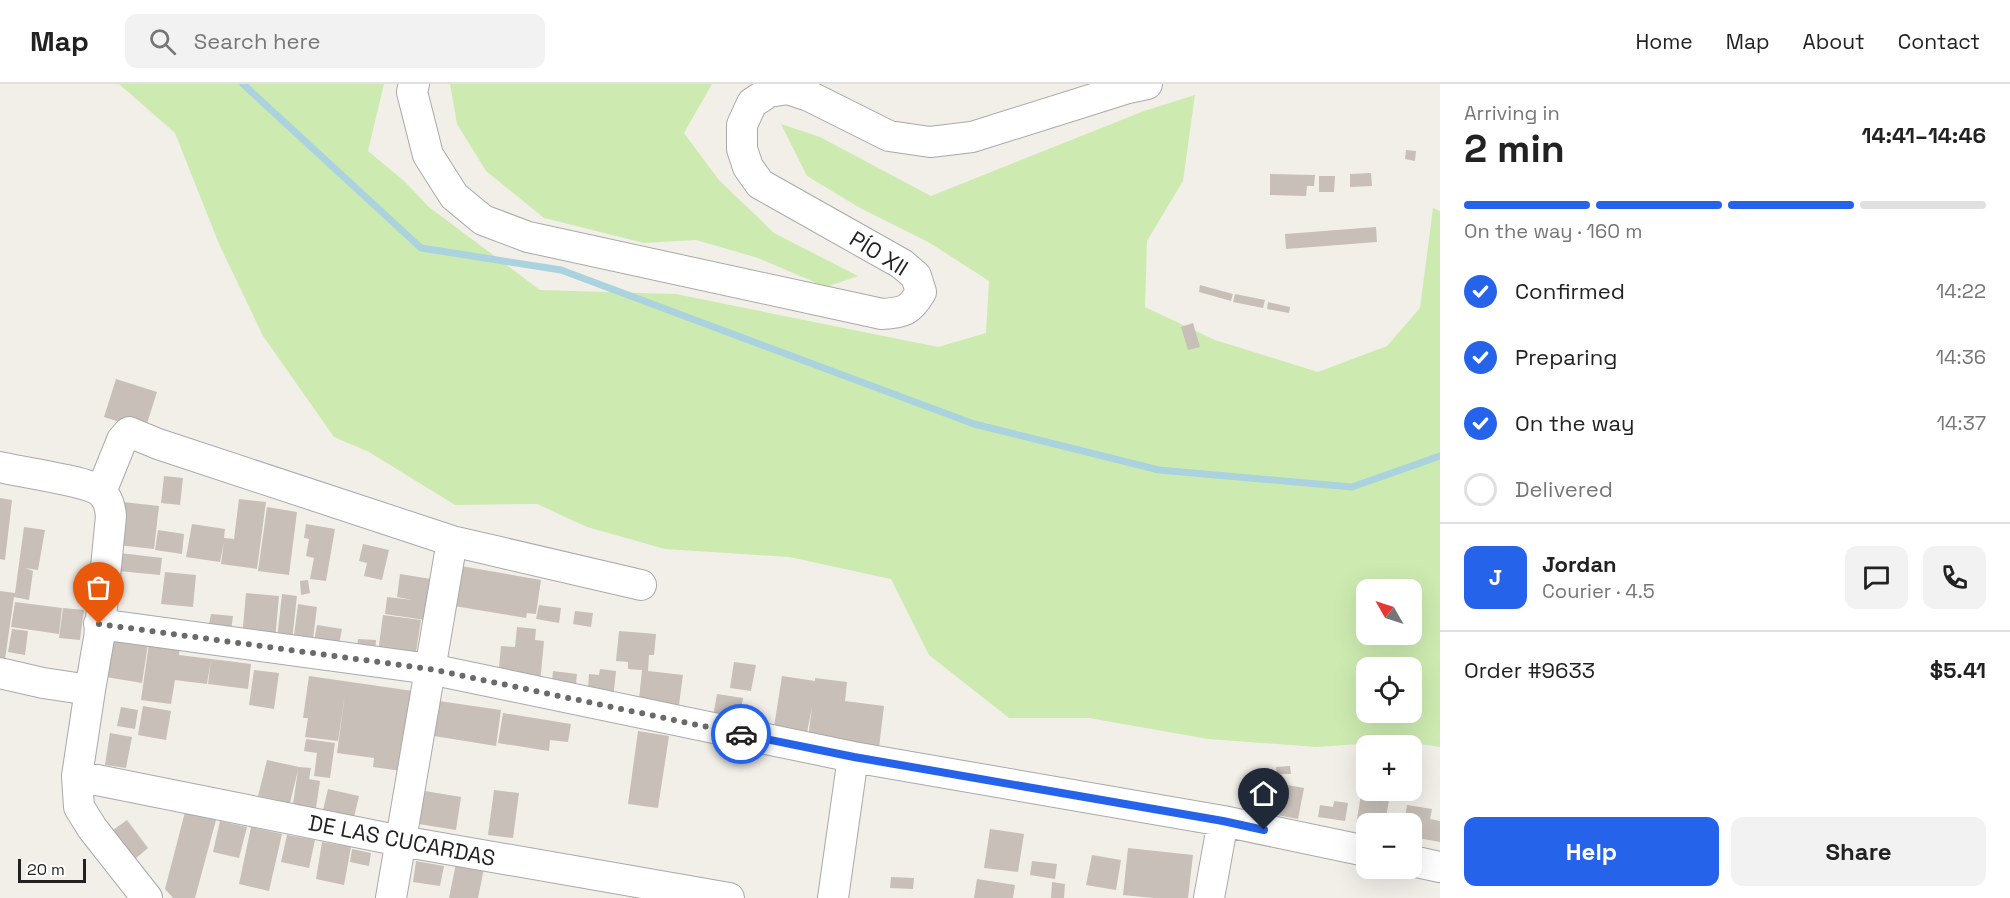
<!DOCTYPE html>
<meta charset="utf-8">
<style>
:root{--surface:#fff;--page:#f2f2f2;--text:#222;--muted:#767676;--line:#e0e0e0;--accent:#2563eb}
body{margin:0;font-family:"Space Grotesk",sans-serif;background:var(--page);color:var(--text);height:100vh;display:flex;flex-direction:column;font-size:22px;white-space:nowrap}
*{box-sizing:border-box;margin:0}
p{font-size:20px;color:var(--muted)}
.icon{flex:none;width:33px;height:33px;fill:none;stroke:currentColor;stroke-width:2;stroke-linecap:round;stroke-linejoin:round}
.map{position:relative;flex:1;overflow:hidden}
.panel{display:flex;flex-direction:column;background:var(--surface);width:570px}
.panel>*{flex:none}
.needle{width:39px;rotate:309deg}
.controls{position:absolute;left:1356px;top:495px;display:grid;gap:12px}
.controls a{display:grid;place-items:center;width:66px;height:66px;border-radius:12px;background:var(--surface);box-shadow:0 6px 24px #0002;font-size:30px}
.scale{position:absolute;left:18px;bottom:15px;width:68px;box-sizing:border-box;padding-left:6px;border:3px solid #222;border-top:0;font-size:16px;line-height:21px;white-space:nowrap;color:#222;-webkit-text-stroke:4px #fff;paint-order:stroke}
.pin{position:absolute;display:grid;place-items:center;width:51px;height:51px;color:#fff;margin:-62px -26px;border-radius:50% 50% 50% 0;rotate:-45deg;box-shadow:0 0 6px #0007}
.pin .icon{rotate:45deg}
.courier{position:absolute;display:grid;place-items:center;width:60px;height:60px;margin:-30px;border:4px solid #2563eb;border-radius:50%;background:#fff;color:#222;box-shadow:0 2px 8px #0007}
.head em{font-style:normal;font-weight:700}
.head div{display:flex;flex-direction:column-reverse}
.head{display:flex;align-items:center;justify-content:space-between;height:102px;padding:0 24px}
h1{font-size:39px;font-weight:700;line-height:45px}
.bar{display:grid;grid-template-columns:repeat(4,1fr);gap:9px 6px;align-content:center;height:72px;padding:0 24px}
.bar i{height:8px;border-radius:4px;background:var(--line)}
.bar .current{background:var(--accent)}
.bar p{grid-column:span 4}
.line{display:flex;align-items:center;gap:15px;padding:0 24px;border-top:2px solid var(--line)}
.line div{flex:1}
.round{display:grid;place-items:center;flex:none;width:63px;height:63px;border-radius:12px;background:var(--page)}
ol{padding:0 24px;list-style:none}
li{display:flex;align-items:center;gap:18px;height:66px}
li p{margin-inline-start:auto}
li .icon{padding:6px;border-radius:50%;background:var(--accent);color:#fff;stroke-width:4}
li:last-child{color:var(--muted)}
li i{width:33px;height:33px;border:3px solid var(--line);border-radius:50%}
.button{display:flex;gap:12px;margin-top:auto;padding:12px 24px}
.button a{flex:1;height:69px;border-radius:12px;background:var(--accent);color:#fff;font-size:24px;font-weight:700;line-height:69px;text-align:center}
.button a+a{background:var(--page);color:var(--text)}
header{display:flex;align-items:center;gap:36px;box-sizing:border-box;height:84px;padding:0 30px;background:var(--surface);border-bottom:2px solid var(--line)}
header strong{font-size:28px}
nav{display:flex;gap:33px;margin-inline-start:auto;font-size:21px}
.search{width:420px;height:54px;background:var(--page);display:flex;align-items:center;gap:15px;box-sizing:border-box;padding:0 21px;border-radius:12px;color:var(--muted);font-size:22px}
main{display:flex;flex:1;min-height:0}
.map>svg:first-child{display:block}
.grass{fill:#cdebb0;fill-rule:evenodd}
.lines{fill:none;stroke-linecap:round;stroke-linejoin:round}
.stream{stroke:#aad3df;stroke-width:7}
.building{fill:#c7bfb8}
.minor-casing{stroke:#a9a9a9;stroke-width:32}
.minor{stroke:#fff;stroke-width:30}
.done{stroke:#6b6a68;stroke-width:6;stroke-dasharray:0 10.8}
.route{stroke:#2563eb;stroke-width:8}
.labels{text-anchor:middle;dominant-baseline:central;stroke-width:5;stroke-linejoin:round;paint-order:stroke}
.street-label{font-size:22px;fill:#222;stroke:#fff}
</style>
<header>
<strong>Map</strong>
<div class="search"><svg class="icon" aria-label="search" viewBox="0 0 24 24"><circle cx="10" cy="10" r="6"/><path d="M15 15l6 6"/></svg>Search here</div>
<nav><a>Home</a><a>Map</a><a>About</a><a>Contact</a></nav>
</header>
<main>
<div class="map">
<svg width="1440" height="814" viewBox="0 0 1440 814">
<rect width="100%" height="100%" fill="#f2efe9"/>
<path class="grass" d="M119,0H384L368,67L404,97L429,123L540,206L676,210L938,263L986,249L989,197L930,159L860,124L807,92L781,40L820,53L931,112L1144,27L1195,11L1183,97L1147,157L1145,223L1215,256L1318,288L1387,262L1420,224L1433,124L1440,127V663L1402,657L1317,663L1208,655L1089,634H1009L929,571L891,495L789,473L665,465L587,443L537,420L455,421L369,368L334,353L263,252L219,160L175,49ZM1366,506H1412V550H1366ZM1366,584H1412V628H1366Z
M450,0H712L684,49L719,96L774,149L858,192L826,203L758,174L696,156L644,159L544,134L486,87L457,40Z"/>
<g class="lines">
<path class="stream" d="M243,0L421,164L561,186L974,340L1159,386L1352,403L1440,372"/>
</g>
<path class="building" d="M1406,66L1416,67L1415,77L1405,75Z
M1371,89L1372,102L1350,103V90Z
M1270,90L1315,91L1314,102H1307L1306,112L1270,111Z
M1319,92H1335L1334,108H1319Z
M1376,143L1377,158L1286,165L1285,150Z
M1200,201L1233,210L1231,217L1199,208Z
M1235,210L1265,216L1263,224L1233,218Z
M1268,218L1290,223L1289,229L1267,225Z
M1193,239L1200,263L1188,266L1181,243Z
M116,295L157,308L145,346L104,333Z
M164,392L183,394L180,421L161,419Z
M0,414L12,416L5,476L0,475Z
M239,415L266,418L257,485L221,480L224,458L220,478L186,473L192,440L225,445L224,454L234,455Z
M123,418L159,422L154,465L118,461Z
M267,423L297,428L289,491L258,487Z
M306,440L335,445L326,497L310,495L314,474L306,472L309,455L304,454Z
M24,443L45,446L38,486L25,484L33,487L29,516L14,513L4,582H0V507L15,509Z
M158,446L184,450L182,470L155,466Z
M363,460L389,466L382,496L364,492L367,479L359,477Z
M120,469L162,474L160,491L118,487Z
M461,482L541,496L536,530L527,529L526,534L454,522Z
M165,488L196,491L193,523L161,520Z
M400,490L431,495L425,536L385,530L387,513L413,516L397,513Z
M308,496L310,509L301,511L300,497Z
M246,509L279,512L275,556L242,553Z
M282,510L297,512L292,557L277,555Z
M15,518L62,524L59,550L11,543Z
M298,520L317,523L312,563L293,560Z
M539,521L561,524L559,539L536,535Z
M63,524L84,526L80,556L59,554Z
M575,527L593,529L591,543L573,540Z
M211,530L233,532L231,547L212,545V540H209Z
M383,531L421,536L414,581L377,576Z
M317,541L342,545L339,560L314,557Z
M517,543L536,545L535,556L544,557L540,599L498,594L501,562L515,563Z
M12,545L28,547L25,571L8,568Z
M619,547L656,550L654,571H649L648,587L683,591L678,628L638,625L642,586L628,585V578L616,577Z
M105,553L148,560L142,599L100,592Z
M358,555L376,556L375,574L356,572Z
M149,559L180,563L179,571L211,575L207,600L175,596L171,620L141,616Z
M211,575L251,580L248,605L208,600Z
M734,578L756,581L751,607L730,604Z
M600,585L616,587L613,616L588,605L589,590L599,591Z
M254,586L279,589L274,625L249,621Z
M553,587L577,590L575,609L552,597Z
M309,592L413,607L402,687L373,683L374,674L337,669L345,610L338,657L305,653L308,634H303Z
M782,592L815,597V594L847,598L845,617L884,622L879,664L808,655L812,623L806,654L773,649Z
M717,610L743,614L739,637L713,633Z
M439,617L501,626L496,662L434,652Z
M143,622L171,627L166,656L138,651Z
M121,623L138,626L135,645L117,642Z
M503,629L571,640L568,658L550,656L549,667L498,659Z
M638,647L669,652L658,724L628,720Z
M110,649L132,653L126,684L105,681Z
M306,655L335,659L330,694L314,692L317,669L304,667Z
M267,676L299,683L311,684L309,695L320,697L316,724L293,720L298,686L290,719L258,712Z
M1290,682L1291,690H1277L1276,683Z
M1256,695L1304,704L1298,735L1250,726Z
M1362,704L1366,706L1390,709L1385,740H1366V743L1356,741Z
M328,705L359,712L354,733L323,726Z
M494,706L519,709L513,754L488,751Z
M425,707L461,713L456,746L419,740Z
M1334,717L1348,719L1345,737L1318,733L1320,721L1333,723Z
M1407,721L1432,725L1430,735L1440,737V758L1412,753V740H1404Z
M185,728L216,736L195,814H173L165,805Z
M127,736L148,764L135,775L113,746Z
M220,737L247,743L239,774L213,768Z
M251,743L282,750L269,807L239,800Z
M990,745L1024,750L1018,788L984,784Z
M287,751L315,756L309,784L281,778Z
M322,758L351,763L344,801L316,795Z
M1128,764L1193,771L1188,814H1154L1123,811Z
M352,765L371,769L369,782L350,778Z
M1092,771L1121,776L1116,806L1086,801Z
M416,777L444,782L440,802L413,798Z
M1032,777L1057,780L1055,795L1030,791Z
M456,779L484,784L478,814H449Z
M891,793L914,794L913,805L890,804Z
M977,795L1015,801L1013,814H974Z
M1052,798L1065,800L1064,814H1051Z"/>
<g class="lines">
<g class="minor-casing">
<path id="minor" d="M414,0L412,8L428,71L454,112L483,136L528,153L882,230C904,228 909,228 921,208L916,192L902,180L760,100L748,83L742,65V41L752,19L769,8L788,5L809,12L889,52L930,58L972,53L1128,4L1147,0
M0,383C20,388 87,397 100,407C108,414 110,422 111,432L99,554L90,606L43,599L0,589
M101,408L122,356L129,348L158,360L452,457L641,501
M99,540L430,585L853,673L1223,737L1366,767
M90,606L77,692L79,723L92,744L147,814
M77,692L401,757L729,814
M1412,777L1440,783
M391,814L452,457
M833,814L853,673
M1209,814L1223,737"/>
</g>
<use href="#minor" class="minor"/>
</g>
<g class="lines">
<path class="done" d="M99,540L430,585L741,650"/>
<path class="route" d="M741,650L854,673L1223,737L1264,746"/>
</g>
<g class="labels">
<g class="street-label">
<text transform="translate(879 169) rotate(32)">PÍO XII</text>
<text transform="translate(402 756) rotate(11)">DE LAS CUCARDAS</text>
</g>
</g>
</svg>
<div class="controls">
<a><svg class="needle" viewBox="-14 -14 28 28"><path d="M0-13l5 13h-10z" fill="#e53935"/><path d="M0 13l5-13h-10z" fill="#767676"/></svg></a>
<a><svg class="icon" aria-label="locate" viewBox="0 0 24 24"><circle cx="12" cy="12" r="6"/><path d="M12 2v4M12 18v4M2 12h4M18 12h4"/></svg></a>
<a>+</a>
<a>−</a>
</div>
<div class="scale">20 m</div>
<div class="pin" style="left:99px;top:540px;background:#ea580c"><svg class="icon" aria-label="bag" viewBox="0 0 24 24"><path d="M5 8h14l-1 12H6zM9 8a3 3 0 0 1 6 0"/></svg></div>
<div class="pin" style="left:1264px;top:746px;background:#1f2937"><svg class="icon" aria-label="home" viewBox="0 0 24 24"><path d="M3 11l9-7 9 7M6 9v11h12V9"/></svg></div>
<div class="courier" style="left:741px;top:650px"><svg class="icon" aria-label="car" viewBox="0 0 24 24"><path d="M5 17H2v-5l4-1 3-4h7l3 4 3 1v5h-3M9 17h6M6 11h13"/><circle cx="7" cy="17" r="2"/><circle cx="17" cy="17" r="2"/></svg></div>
</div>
<section class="panel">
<div class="head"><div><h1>2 min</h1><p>Arriving in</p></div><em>14:41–14:46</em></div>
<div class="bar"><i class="current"></i><i class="current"></i><i class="current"></i><i></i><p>On the way · 160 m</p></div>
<ol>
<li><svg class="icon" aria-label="check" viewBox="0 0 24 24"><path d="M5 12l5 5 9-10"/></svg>Confirmed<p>14:22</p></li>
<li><svg class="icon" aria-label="check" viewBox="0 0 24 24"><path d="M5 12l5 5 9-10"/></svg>Preparing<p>14:36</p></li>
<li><svg class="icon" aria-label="check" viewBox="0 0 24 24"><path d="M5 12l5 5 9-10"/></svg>On the way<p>14:37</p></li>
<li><i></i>Delivered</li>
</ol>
<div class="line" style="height:108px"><b class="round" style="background:var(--accent);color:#fff">J</b><div><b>Jordan</b><p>Courier · 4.5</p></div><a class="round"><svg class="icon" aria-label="chat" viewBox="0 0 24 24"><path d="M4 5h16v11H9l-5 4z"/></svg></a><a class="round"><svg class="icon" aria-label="phone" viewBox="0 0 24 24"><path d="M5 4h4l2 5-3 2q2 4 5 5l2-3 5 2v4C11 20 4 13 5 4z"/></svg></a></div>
<div class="line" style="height:78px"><div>Order #9633</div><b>$5.41</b></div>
<div class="button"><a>Help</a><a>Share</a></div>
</section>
</main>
